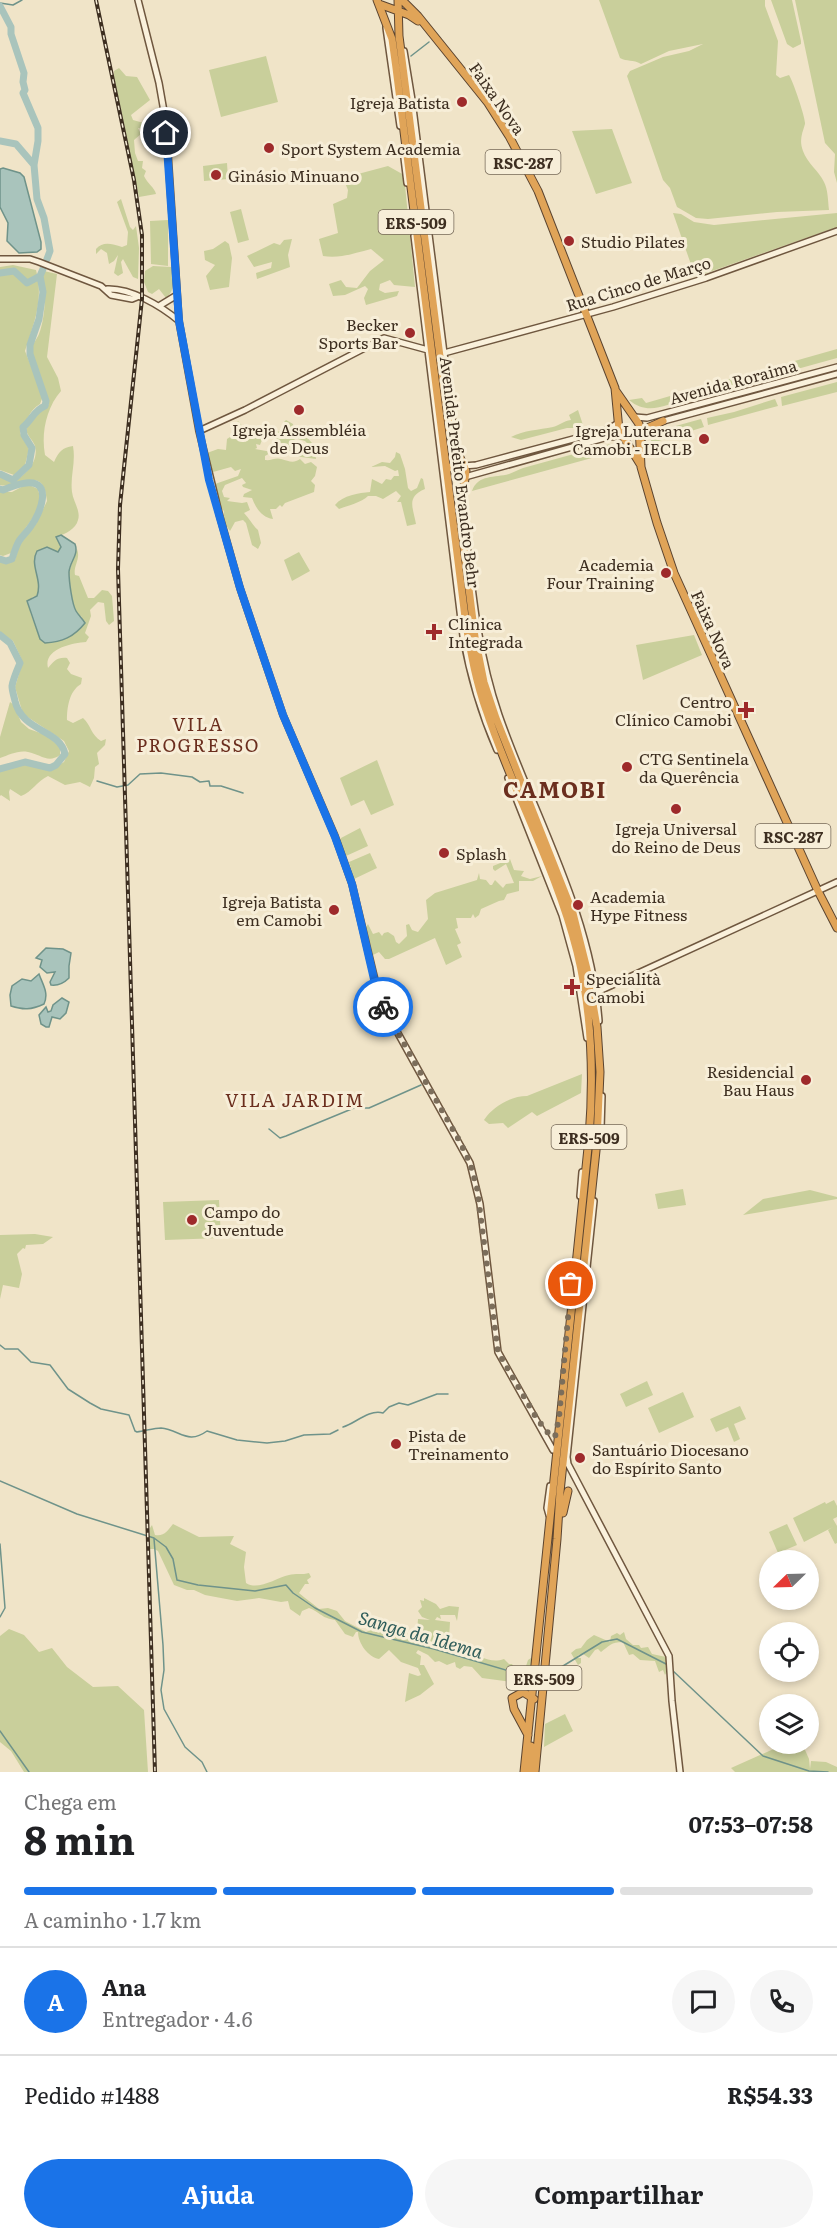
<!DOCTYPE html>
<html lang="pt">
<meta charset="utf-8">
<style>
:root{--surface:#fff;--page:#f6f6f6;--text:#202124;--muted:#757577;--line:#e0e0e0;--accent:#1a73e8}
body{margin:0;font-family:Literata,serif;background:var(--page);color:var(--text);height:100vh;display:flex;flex-direction:column;font-size:22px;white-space:nowrap}
*{box-sizing:border-box;margin:0}
p{font-size:20px;color:var(--muted)}
.icon{flex:none;width:33px;height:33px;fill:none;stroke:currentColor;stroke-width:2;stroke-linecap:round;stroke-linejoin:round}
.map{position:relative;height:1772px;overflow:hidden}
.side{display:flex;flex-direction:column;background:var(--surface);flex:1}
.side>*{flex:none}
.needle{width:39px;rotate:247deg}
.fabs{position:absolute;left:759px;top:1550px;display:grid;gap:12px}
.fabs a{display:grid;place-items:center;width:60px;height:60px;border-radius:50%;background:var(--surface);box-shadow:0 3px 9px #0003;font-size:30px}
.pin{position:absolute;display:grid;place-items:center;width:51px;height:51px;color:#fff;margin:-26px;border:3px solid #fff;border-radius:50%;box-shadow:0 2px 6px #0007}
.courier{position:absolute;display:grid;place-items:center;width:60px;height:60px;margin:-30px;border:4px solid #1a73e8;border-radius:50%;background:#fff;color:#222;box-shadow:0 2px 8px #0007}
.head em{font-style:normal;font-weight:700}
.head div{display:flex;flex-direction:column-reverse}
.head{display:flex;align-items:center;justify-content:space-between;height:102px;padding:0 24px}
h1{font-size:39px;font-weight:700;line-height:45px}
.bar{display:grid;grid-template-columns:repeat(4,1fr);gap:9px 6px;align-content:center;height:72px;padding:0 24px}
.bar i{height:8px;border-radius:4px;background:var(--line)}
.bar .selected{background:var(--accent)}
.bar p{grid-column:span 4}
.line{display:flex;align-items:center;gap:15px;padding:0 24px;border-top:2px solid var(--line)}
.line div{flex:1}
.round{display:grid;place-items:center;flex:none;width:63px;height:63px;border-radius:32px;background:var(--page)}
.button{display:flex;gap:12px;margin-top:auto;padding:12px 24px}
.button a{flex:1;height:69px;border-radius:36px;background:var(--accent);color:#fff;font-size:24px;font-weight:700;line-height:69px;text-align:center}
.button a+a{background:var(--page);color:var(--text)}
.map>svg:first-child{display:block}
.green{fill:#c9cf9b}
.water{fill:#a9c4bc;stroke:#6f938a;stroke-width:1.5}
.lines{fill:none;stroke-linecap:round;stroke-linejoin:round}
.stream{stroke:#6f938a;stroke-width:1.5}
.river{stroke:#a9c4bc;stroke-width:7}
.secondary-casing{stroke:#6f573f;stroke-width:8}
.highway-casing{stroke:#5b4430;stroke-width:9}
.secondary{stroke:#faf1dc;stroke-width:5}
.highway{stroke:#e0a458;stroke-width:7}
.rail-casing{stroke:#3d2e20;stroke-width:4}
.rail{stroke:#f7eed8;stroke-width:1.5;stroke-dasharray:4.5;stroke-linecap:butt}
.done{stroke:#7c6e5b;stroke-width:6;stroke-dasharray:0 10.8}
.route{stroke:#1a73e8;stroke-width:8}
.poi-dot{fill:#9e2a2b;stroke:#f7eed8;stroke-width:2}
.labels{text-anchor:middle;dominant-baseline:central;stroke-width:6;stroke-linejoin:round;paint-order:stroke}
.shield{fill:#f7eed8;stroke:#756857;stroke-width:1.5}
.shield-label{font-size:15px;font-weight:bold;fill:#3d2e20}
.street-label{font-size:16px;fill:#3d2e20;stroke:#f7eed8}
.poi-label{font-size:16px;fill:#3d2e20;stroke:#f7eed8;text-anchor:start}
.neighbourhood-label{font-size:18px;letter-spacing:1.5px;fill:#6b2e1e;stroke:#f7eed8}
.water-label{font-size:18px;font-style:italic;fill:#2f5d5a;stroke:#f7eed8}
.district-label{font-size:22px;font-weight:bold;letter-spacing:1.5px;fill:#6b2e1e;stroke:#f7eed8}
</style>
<div class="map">
<svg width="837" height="1772" viewBox="0 0 837 1772">
<rect width="100%" height="100%" fill="#f0e4c8"/>
<path class="green" d="M599,0H765V6L778,41L776,75L780,78L789,75C793,81 806,119 805,124C802,134 799,140 803,151C807,163 819,171 824,182C828,189 828,202 829,210L777,212L708,219L696,218L677,207L670,188L663,180L627,76L630,71L663,57L689,51L703,44L669,51L641,64C633,59 627,62 620,58Z
M771,0H792L801,41V44L793,48L787,44Z
M795,0H837V183L834,172L835,154L825,143Z
M266,56L278,102L221,117L209,70Z
M119,68L126,76L137,77L150,100L131,115L133,120L151,125L144,129L138,128L141,134L134,140L135,153L138,161H143L142,168L146,171L144,176C147,183 155,188 156,194L139,197L114,77V71Z
M612,129L632,183L596,194L572,131Z
M227,163L228,179L204,181L203,166Z
M388,166L404,175L415,287L394,285L390,280L380,284L379,290L385,293L399,291L397,296L366,305L364,298L368,289L365,286L345,295L333,296L329,284L341,280L346,287L357,288L370,271L384,260L371,249C355,253 339,259 323,256L319,239L338,233L333,204L347,198L348,190L343,178Z
M121,199L130,227L133,230L136,226L139,248L138,279L133,277L123,259L121,262L123,273L118,276L114,273L118,255L114,261L109,264L107,253L101,249L96,254V249C103,241 112,244 122,247L127,245L128,232L117,202Z
M241,209L249,240L238,243L230,212Z
M673,213L681,214L694,222L714,225L837,213V227L698,276L694,273Z
M168,220V266L151,264L150,221Z
M292,239L288,255L290,267L257,279L256,273L271,268L272,262L254,267L247,256L274,243L280,245L284,240Z
M225,241L229,244L232,258L229,287L210,290L206,276L215,265L205,260L204,251L213,249Z
M13,265L36,270C44,300 34,323 25,351L43,396L40,404C29,410 29,420 20,427V433L29,449L25,465L14,475L0,470V267Z
M153,266L171,267C173,278 176,290 166,298L159,289L152,294L148,292L144,282L145,271Z
M44,271L57,274L47,357L58,378L61,391C46,408 41,434 45,455L54,462C59,451 62,448 73,446C76,463 70,476 72,492C73,501 81,511 78,520C76,529 65,534 57,537L61,548L58,552L34,562C38,574 42,583 37,596L32,597L30,612L40,639L44,642L67,638L82,617L77,614L71,597L69,572L77,549C81,559 73,566 75,575L79,576L88,598H94L102,590L108,591L112,596L114,621L109,625L106,621L104,603L98,602L90,610L91,616L85,633L89,637L86,642C72,643 43,649 48,668C54,661 57,657 67,658L70,663L67,669L71,674L82,678L81,684C69,691 67,708 67,720L73,723L83,718C91,725 91,735 101,741L106,739L105,745L97,753L99,764L95,767L94,778L90,787L80,782L65,785L48,776C37,781 32,792 21,796L10,789L9,792L10,801L1,795L0,796V772C26,758 28,767 52,769L64,762L69,751L64,741L23,714L15,687L22,664L21,658L13,641L0,632V561L4,563L15,560L19,545L36,524L47,501C43,462 19,490 0,485V476L13,482C25,476 39,462 35,446C33,440 27,436 26,429L35,414L44,409L49,404L31,352C31,345 36,341 39,334C45,318 47,291 42,276Z
M837,349V358L772,376L770,368Z
M767,369L769,377L688,399V390Z
M837,382V392L782,406L781,397Z
M684,392L686,399C665,405 648,416 629,400L642,398L646,403Z
M775,399L778,406L708,425L707,418L734,412Z
M578,410L584,428H567L521,440L511,437C524,430 539,430 553,427C560,425 563,421 571,420L569,415Z
M701,419L704,427L652,443L650,438L654,432Z
M286,420L293,424L295,436L293,450L300,448L303,445L310,446L305,441L298,439V436L304,434L312,443L311,450L315,453L316,459L294,456L284,450L278,452L276,449L285,443H280L276,438L270,436L266,441L262,440L260,445L256,444L257,448L255,449L272,452L265,456V460C271,461 276,457 281,459C289,461 293,464 300,459L305,464L311,462L317,467L315,476L311,481L315,485L314,492L285,503L282,507L280,505L276,509H270L273,519C261,517 256,508 252,498L243,497L244,494L252,490L243,487L242,485L246,483L242,478L225,485L222,491L224,497L230,498L227,501L242,503L247,502L250,510L244,513C250,519 252,525 258,530L261,543L258,549L252,545L246,523L243,520L235,522L230,531L223,521L224,511L220,507L215,484L238,476L241,469L235,471L231,467L213,472L207,453L218,449L226,450L227,439L233,435V430L238,421L245,429L243,432L249,434L244,439L245,442L257,431L269,433L289,430L284,422Z
M610,444L621,450L472,491C478,474 495,478 509,474C514,472 518,470 523,468Z
M396,452L400,454L405,469L408,488L411,491L417,488L421,478L423,479L425,489C406,497 413,507 416,524L407,526L401,502H397L401,496L396,491L383,499L376,496H368C362,502 347,506 339,509L335,505C343,495 359,493 370,492L372,479L382,484L386,479L391,480L394,476H399L398,470L395,471L385,466L371,467L382,462L390,463L395,457Z
M27,484L38,489C39,494 41,499 40,503C38,516 16,536 11,553L3,556L0,555V492H12Z
M299,552L310,571L292,581L284,560Z
M694,635L702,655L643,680L636,645Z
M10,702L14,705L21,722L29,729L46,735L60,747V755C48,764 40,754 28,752C18,750 9,755 0,758V737Z
M377,760L394,805L371,815L364,800L351,806L340,778Z
M360,828L368,846L346,856L340,841L341,838Z
M370,853L377,868L354,879L349,862Z
M510,859L514,870L524,871L521,876L530,879L542,876L533,881H519V891L507,894L504,900L499,901L481,909L479,915L475,918L473,914L471,918H456L458,928L455,929L461,943L457,945L462,957L446,965L435,938L389,959H385L379,952L373,955L366,927L368,924L373,934L379,932L382,936L384,933L388,932L394,936L396,942L399,944L407,936L406,925L409,924L412,930L418,932L428,919L426,900L435,893L477,880L479,873L480,879L486,880L490,885H492L495,880L503,888L506,884L514,883L506,864L495,871L493,869V866Z
M582,1074L581,1093L537,1116L532,1112L508,1128L503,1123L489,1124L484,1120C493,1106 511,1096 527,1096Z
M683,1189L686,1205L658,1209L655,1194Z
M810,1190L837,1197V1199L743,1215L763,1199Z
M219,1200L221,1238L165,1240L163,1202Z
M35,1234L53,1237L43,1244L26,1245L25,1249L23,1248L17,1254L22,1274L19,1288L3,1285L0,1299V1235Z
M647,1381L653,1395L626,1407L620,1394Z
M683,1392L694,1417L659,1433L648,1408Z
M740,1406L746,1419L734,1424L740,1439L734,1442L728,1427L716,1432L710,1419Z
M834,1500L837,1506V1517L833,1519L837,1526V1543L835,1544L828,1530L833,1527L804,1542L793,1518L825,1502L826,1504Z
M173,1524L199,1537L234,1536L230,1544L246,1552L244,1567L246,1583C258,1591 276,1578 289,1575C295,1573 303,1575 309,1573L311,1577L307,1580L309,1584H305L299,1593C306,1599 312,1603 319,1609L328,1608L337,1611L345,1621L366,1632L371,1630L376,1632C390,1629 403,1636 417,1632L418,1619L430,1620L422,1617L418,1611L422,1607L420,1600L424,1601V1598L436,1604L440,1609L449,1606L459,1607L457,1621L455,1615H440L441,1619L437,1617L435,1620L450,1622L449,1639L453,1643L452,1651L454,1656H458L460,1658C466,1658 475,1656 480,1657C489,1660 495,1662 504,1659L509,1664H512L514,1667L521,1669L526,1666L528,1660L531,1658L530,1681L511,1682L482,1678L472,1667L464,1666L460,1669L456,1667L455,1662L447,1665L439,1661L435,1662L428,1655L418,1650L416,1653L421,1656L420,1665H424L434,1684L420,1695L405,1702L409,1673L418,1676L421,1675L418,1668L401,1662L389,1650L379,1659C368,1657 358,1643 358,1632H356L353,1637L345,1634L335,1620C321,1618 320,1612 309,1608L302,1611L300,1616L290,1609L288,1601L281,1602L259,1598L237,1601L205,1595L194,1590H187L174,1585L158,1551L154,1549H150V1528L152,1525L155,1535C164,1537 168,1530 173,1524Z
M787,1524L797,1545L778,1553L769,1532Z
M9,1629L24,1635L39,1652L52,1648L67,1667L93,1687L118,1686L144,1710L148,1772H24L11,1751L0,1742V1636Z
M624,1632L626,1639L633,1645H639L641,1648L648,1647L652,1654L666,1657C668,1663 670,1669 665,1675L663,1670L659,1672L655,1661L640,1660L633,1654L629,1655L623,1642C611,1642 609,1646 601,1652L598,1649L595,1650L589,1658L583,1654L578,1655L577,1658H581V1663L578,1665L571,1653L576,1649L581,1648L587,1640L594,1635L610,1642L611,1636L617,1633L620,1635Z
M565,1714L573,1731L544,1747L545,1724Z
M787,1743H802L809,1759L810,1769L811,1761L826,1762L837,1767V1772H735L731,1768Z"/>
<path class="water" d="M3,168L20,173L24,177L41,242V249L37,252L19,253L7,241L8,223L0,207V169Z
M61,535L75,544C79,555 70,561 69,572C69,581 72,604 76,611C79,616 82,618 85,623C74,637 62,642 45,643L40,639L27,601L37,596C43,579 29,566 37,551L47,547L58,552L61,547L56,537Z
M46,948L63,949L71,953L69,966V978C64,983 59,986 51,985L50,982L55,972L47,973L40,967L42,960L36,958Z
M39,974C43,985 49,993 44,1004C31,1010 23,1010 11,1006L10,995L12,986L22,979L31,981Z
M62,998L69,1002L66,1013L60,1019L52,1017L49,1027H46L41,1024L39,1015L46,1007L48,1012L51,1011L53,1005Z"/>
<g class="lines">
<path class="stream" d="M0,3L13,5L22,0
M411,56L429,42
M97,781L117,787L128,785L140,774L161,773L192,777L200,782L209,781L210,786H221L243,793
M269,1129L280,1138L286,1136L354,1108H369L421,1085
M0,1345L5,1349H18L31,1362L50,1365L68,1389L90,1403L101,1409L129,1415L135,1431L137,1432C145,1431 154,1428 161,1428C180,1430 188,1445 207,1431L237,1440L267,1443L285,1441L304,1435L330,1434L338,1430
M343,1427C355,1424 368,1409 383,1413L389,1407L399,1403L408,1405L437,1394H448
M0,1481L77,1514L154,1538L166,1547L173,1559L177,1580L198,1585L255,1591L286,1585L293,1593L315,1608L362,1632L434,1649L526,1676
M154,1539L163,1645L164,1670L161,1690L164,1709L185,1747L202,1762L207,1772
M0,1544L5,1608L0,1617
M671,1669L763,1756L809,1771L828,1772
M550,1674L602,1642L617,1639L668,1665
M0,1731L29,1772"/>
<path class="river" d="M0,6L11,27V34L24,73L23,82L25,90L23,93L38,128V141L34,165L37,199L44,218L50,251L47,259
M0,141L16,144L34,165
M0,273L14,271L27,283L40,276
M0,474L13,480L29,465L32,448L24,435L23,427C32,420 34,410 45,406L46,401L30,354V345L39,319L43,292L40,276L43,269
M0,489L3,490C10,487 18,484 26,483C54,480 40,514 31,526C28,531 23,535 19,541C16,546 14,553 12,559L6,561L0,559
M0,635L10,643L20,663C17,670 13,679 12,686C12,691 14,696 15,701C22,732 60,729 65,754L56,765L50,768L25,762L0,769"/>
<g class="secondary-casing">
<path id="secondary" d="M138,0L159,83L166,123L179,321L199,431L220,517L240,588L283,715L335,836L352,884L380,1001L470,1163L480,1204L498,1352L553,1450
M386,28L400,126
M404,51L412,100L455,440
M403,150L407,183
M414,236L463,636C470,676 481,713 497,750
M0,259H30L39,262L101,286L111,295L132,299L137,297
M107,289C131,288 161,306 179,321
M159,306L177,295
M444,353L613,307L706,278L837,231
M635,417L647,418L837,367
M660,422L837,374
M199,431L245,410L384,338L428,350
M463,466L476,465L607,430L618,423
M465,477L608,437L622,436
M463,508C471,577 476,649 499,715C534,816 591,912 599,1021
M508,778L562,915L576,966L587,1038
M597,992L837,882
M601,1129L602,1096
M580,1196L582,1172
M594,1201L567,1457L568,1464L669,1656L672,1701L680,1772
M549,1515L547,1508L550,1486"/>
</g>
<g class="highway-casing">
<path id="highway" d="M377,0L392,39L396,68L466,625C471,654 476,682 486,710C513,792 556,868 577,952C592,1013 594,1076 589,1138L524,1772
M398,0L399,36L450,435L466,471L460,516L475,637L484,682L496,718L573,913L587,969L597,1027L600,1072L597,1141L560,1492L557,1539L535,1772
M402,0L418,16L488,103L509,136L538,191L615,388L619,430L640,464
M379,4L409,15L418,21
M616,391L639,424L641,467L657,523L674,573L818,891L837,928
M642,438L647,428L663,421
M447,469L456,464L463,466
M563,1513L568,1491
M528,1735L514,1709L512,1698L523,1692L534,1699
M531,1746V1772"/>
</g>
<use href="#secondary" class="secondary"/>
<use href="#highway" class="highway"/>
<g class="rail-casing">
<path id="rail" d="M96,0L134,180L142,235V299L120,505L118,569L155,1772"/>
</g>
<use href="#rail" class="rail"/>
</g>
<g class="lines">
<path class="done" d="M383,1007L460,1142L470,1163L477,1188L498,1352L537,1419L549,1434L555,1437L559,1418L571,1284"/>
<path class="route" d="M166,133L179,321L209,480L240,588L283,715L335,837L352,884L377,992L383,1007"/>
</g>
<g class="poi-dot">
<circle cx="462" cy="102" r="6"/>
<circle cx="269" cy="148" r="6"/>
<circle cx="216" cy="175" r="6"/>
<circle cx="569" cy="241" r="6"/>
<circle cx="410" cy="333" r="6"/>
<circle cx="299" cy="410" r="6"/>
<circle cx="704" cy="439" r="6"/>
<circle cx="666" cy="573" r="6"/>
<path d="M431 623h6v6h6v6h-6v6h-6v-6h-6v-6h6z"/>
<path d="M743 701h6v6h6v6h-6v6h-6v-6h-6v-6h6z"/>
<circle cx="627" cy="767" r="6"/>
<circle cx="676" cy="809" r="6"/>
<circle cx="444" cy="853" r="6"/>
<circle cx="578" cy="905" r="6"/>
<circle cx="334" cy="910" r="6"/>
<path d="M569 978h6v6h6v6h-6v6h-6v-6h-6v-6h6z"/>
<circle cx="806" cy="1080" r="6"/>
<circle cx="192" cy="1220" r="6"/>
<circle cx="396" cy="1444" r="6"/>
<circle cx="580" cy="1458" r="6"/>
</g>
<g class="labels">
<g class="shield">
<rect x="485.5" y="150" width="75" height="24" rx="4.5"/>
<rect x="378.5" y="210" width="75" height="24" rx="4.5"/>
<rect x="755.5" y="824" width="75" height="24" rx="4.5"/>
<rect x="551.5" y="1125" width="75" height="24" rx="4.5"/>
<rect x="506.5" y="1666" width="75" height="24" rx="4.5"/>
</g>
<g class="shield-label">
<text x="523" y="162">RSC-287</text>
<text x="416" y="222">ERS-509</text>
<text x="793" y="836">RSC-287</text>
<text x="589" y="1137">ERS-509</text>
<text x="544" y="1678">ERS-509</text>
</g>
<g class="street-label">
<text transform="translate(498 98) rotate(55)">Faixa Nova</text>
<text transform="translate(638 283) rotate(-17)">Rua Cinco de Março</text>
<text transform="translate(733 381) rotate(-15)">Avenida Roraima</text>
<text transform="translate(461 472) rotate(83)">Avenida Prefeito Evandro Behr</text>
<text transform="translate(714 629) rotate(66)">Faixa Nova</text>
</g>
<g class="poi-label">
<text x="450" y="102" text-anchor="end">Igreja Batista</text>
<text x="281" y="148">Sport System Academia</text>
<text x="228" y="175">Ginásio Minuano</text>
<text x="581" y="241">Studio Pilates</text>
<text x="398" y="324" text-anchor="end">Becker<tspan x="398" dy="18">Sports Bar</tspan></text>
<text x="299" y="429" text-anchor="middle">Igreja Assembléia<tspan x="299" dy="18">de Deus</tspan></text>
<text x="692" y="430" text-anchor="end">Igreja Luterana<tspan x="692" dy="18">Camobi - IECLB</tspan></text>
<text x="654" y="564" text-anchor="end">Academia<tspan x="654" dy="18">Four Training</tspan></text>
<text x="448" y="623">Clínica<tspan x="448" dy="18">Integrada</tspan></text>
<text x="732" y="701" text-anchor="end">Centro<tspan x="732" dy="18">Clínico Camobi</tspan></text>
<text x="639" y="758">CTG Sentinela<tspan x="639" dy="18">da Querência</tspan></text>
<text x="676" y="828" text-anchor="middle">Igreja Universal<tspan x="676" dy="18">do Reino de Deus</tspan></text>
<text x="456" y="853">Splash</text>
<text x="590" y="896">Academia<tspan x="590" dy="18">Hype Fitness</tspan></text>
<text x="322" y="901" text-anchor="end">Igreja Batista<tspan x="322" dy="18">em Camobi</tspan></text>
<text x="586" y="978">Specialità<tspan x="586" dy="18">Camobi</tspan></text>
<text x="794" y="1071" text-anchor="end">Residencial<tspan x="794" dy="18">Bau Haus</tspan></text>
<text x="204" y="1211">Campo do<tspan x="204" dy="18">Juventude</tspan></text>
<text x="408" y="1435">Pista de<tspan x="408" dy="18">Treinamento</tspan></text>
<text x="592" y="1449">Santuário Diocesano<tspan x="592" dy="18">do Espírito Santo</tspan></text>
</g>
<g class="neighbourhood-label">
<text x="198" y="723">VILA<tspan x="198" dy="21">PROGRESSO</tspan></text>
<text x="295" y="1099">VILA JARDIM</text>
</g>
<g class="water-label">
<text transform="translate(421 1634) rotate(16)">Sanga da Idema</text>
</g>
<g class="district-label">
<text x="555" y="788">CAMOBI</text>
</g>
</g>
</svg>
<div class="fabs">
<a><svg class="needle" viewBox="-14 -14 28 28"><path d="M0-13l5 13h-10z" fill="#e53935"/><path d="M0 13l5-13h-10z" fill="#757577"/></svg></a>
<a><svg class="icon" aria-label="locate" viewBox="0 0 24 24"><circle cx="12" cy="12" r="6"/><path d="M12 2v4M12 18v4M2 12h4M18 12h4"/></svg></a>
<a><svg class="icon" aria-label="layers" viewBox="0 0 24 24"><path d="M12 4l9 5-9 5-9-5zM3 14l9 5 9-5"/></svg></a>
</div>
<div class="pin" style="left:571px;top:1284px;background:#ea580c"><svg class="icon" aria-label="bag" viewBox="0 0 24 24"><path d="M5 8h14l-1 12H6zM9 8a3 3 0 0 1 6 0"/></svg></div>
<div class="pin" style="left:166px;top:133px;background:#1f2937"><svg class="icon" aria-label="home" viewBox="0 0 24 24"><path d="M3 11l9-7 9 7M6 9v11h12V9"/></svg></div>
<div class="courier" style="left:383px;top:1007px"><svg class="icon" aria-label="bike" viewBox="0 0 24 24"><circle cx="6" cy="16" r="4"/><circle cx="18" cy="16" r="4"/><path d="M6 16l4-8h5l3 8M10 8l3 8H6M13 5h3"/></svg></div>
</div>
<section class="side">
<div class="head"><div><h1>8 min</h1><p>Chega em</p></div><em>07:53–07:58</em></div>
<div class="bar"><i class="selected"></i><i class="selected"></i><i class="selected"></i><i></i><p>A caminho · 1.7 km</p></div>
<div class="line" style="height:108px"><b class="round" style="background:var(--accent);color:#fff">A</b><div><b>Ana</b><p>Entregador · 4.6</p></div><a class="round"><svg class="icon" aria-label="chat" viewBox="0 0 24 24"><path d="M4 5h16v11H9l-5 4z"/></svg></a><a class="round"><svg class="icon" aria-label="phone" viewBox="0 0 24 24"><path d="M5 4h4l2 5-3 2q2 4 5 5l2-3 5 2v4C11 20 4 13 5 4z"/></svg></a></div>
<div class="line" style="height:78px"><div>Pedido #1488</div><b>R$54.33</b></div>
<div class="button"><a>Ajuda</a><a>Compartilhar</a></div>
</section>
